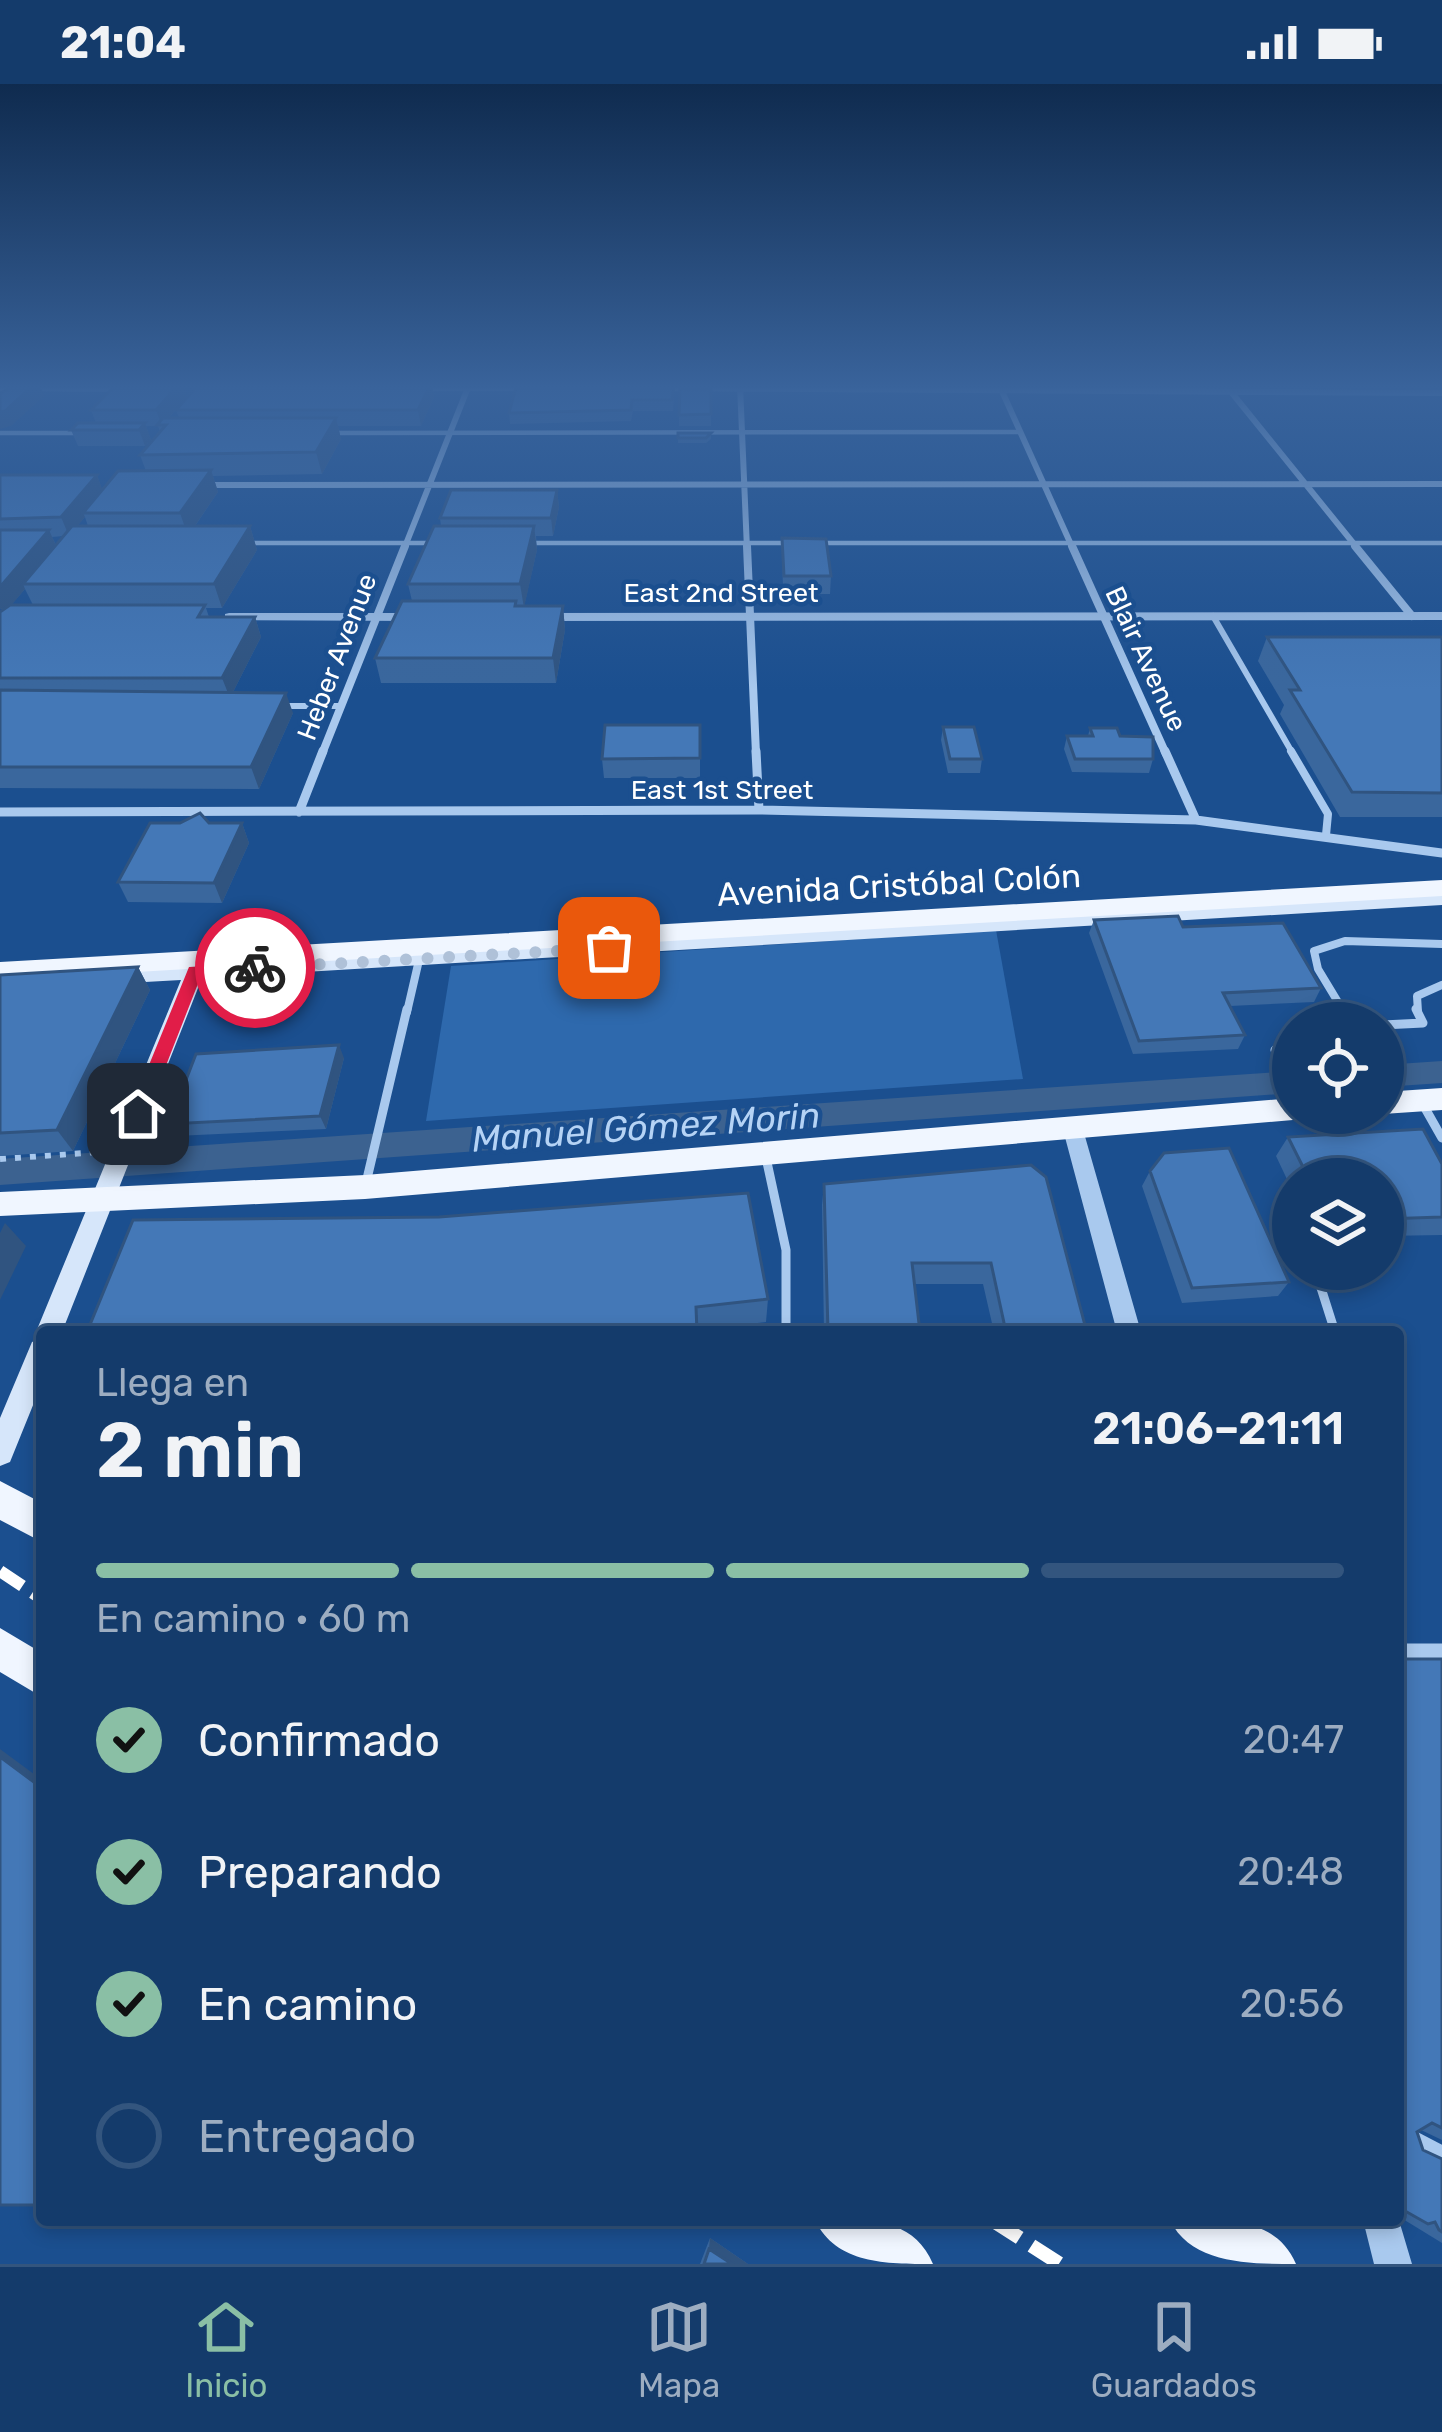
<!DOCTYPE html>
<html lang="es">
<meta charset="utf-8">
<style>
:root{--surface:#143b6b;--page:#1d4271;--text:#f1f3f6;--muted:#9dadc1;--line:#33557e;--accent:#8abfa5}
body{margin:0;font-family:Rubik,sans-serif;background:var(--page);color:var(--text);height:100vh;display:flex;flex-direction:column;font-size:45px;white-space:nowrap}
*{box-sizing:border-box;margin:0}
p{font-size:39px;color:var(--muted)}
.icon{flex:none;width:66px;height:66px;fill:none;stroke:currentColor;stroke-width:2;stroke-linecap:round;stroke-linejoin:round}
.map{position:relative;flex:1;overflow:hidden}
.sheet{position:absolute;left:36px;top:1242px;width:1368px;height:900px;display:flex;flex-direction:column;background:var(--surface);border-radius:12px;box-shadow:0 6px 18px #0003,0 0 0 3px var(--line)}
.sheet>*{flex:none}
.tools{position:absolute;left:1272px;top:918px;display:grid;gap:24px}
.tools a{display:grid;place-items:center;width:132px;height:132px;border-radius:50%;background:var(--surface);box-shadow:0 6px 18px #0003,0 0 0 3px var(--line);font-size:60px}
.pin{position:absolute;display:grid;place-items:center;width:102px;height:102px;color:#fff;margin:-51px;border-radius:24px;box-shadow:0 6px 18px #0006}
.courier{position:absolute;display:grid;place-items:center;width:120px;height:120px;margin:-60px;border:9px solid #e11d48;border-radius:50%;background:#fff;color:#222;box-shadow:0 3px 15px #0007}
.summary em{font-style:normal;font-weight:600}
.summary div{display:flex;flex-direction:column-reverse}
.summary{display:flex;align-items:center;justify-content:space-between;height:204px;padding:0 60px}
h1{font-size:78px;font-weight:600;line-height:90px}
.bar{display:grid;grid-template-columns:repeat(4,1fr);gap:18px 12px;align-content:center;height:144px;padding:0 60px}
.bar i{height:15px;border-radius:9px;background:var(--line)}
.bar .current{background:var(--accent)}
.bar p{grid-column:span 4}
ol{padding:0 60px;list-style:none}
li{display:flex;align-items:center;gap:36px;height:132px}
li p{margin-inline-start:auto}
li .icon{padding:12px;border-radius:50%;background:var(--accent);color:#111;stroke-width:4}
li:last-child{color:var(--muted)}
li i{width:66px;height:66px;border:6px solid var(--line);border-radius:50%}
.status{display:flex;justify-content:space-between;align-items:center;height:84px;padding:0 60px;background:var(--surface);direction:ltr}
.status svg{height:33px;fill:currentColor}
.tabs{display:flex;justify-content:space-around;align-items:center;height:168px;border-top:3px solid var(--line);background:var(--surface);font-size:33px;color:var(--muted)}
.tabs a{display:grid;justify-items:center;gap:6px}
.tabs .current{color:var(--accent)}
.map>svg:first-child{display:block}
.green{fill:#2e69ad}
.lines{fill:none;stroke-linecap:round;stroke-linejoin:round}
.canal{fill:#3c6290;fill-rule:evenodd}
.path{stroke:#a9c9ee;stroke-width:6;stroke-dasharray:6 9;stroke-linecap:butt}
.service-far3{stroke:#a9c9ee;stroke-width:4.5}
.service-far2{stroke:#a9c9ee;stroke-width:6}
.service-far1{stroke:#a9c9ee;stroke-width:8}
.service{stroke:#a9c9ee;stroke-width:9}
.minor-far4{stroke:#a9c9ee;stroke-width:6}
.minor-far3{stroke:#a9c9ee;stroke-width:8}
.minor-far2{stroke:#a9c9ee;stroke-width:9}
.minor-far1{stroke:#a9c9ee;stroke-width:15}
.minor{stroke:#a9c9ee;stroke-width:20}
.tertiary{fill:#a9c9ee;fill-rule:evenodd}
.secondary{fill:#d6e6fa;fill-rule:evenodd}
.primary{fill:#f0f6ff;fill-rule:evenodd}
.rail-far1{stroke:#fff;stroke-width:12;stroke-dasharray:27 12;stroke-linecap:butt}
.rail{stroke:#fff;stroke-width:14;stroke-dasharray:33 14;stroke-linecap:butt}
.wall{fill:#3a679d;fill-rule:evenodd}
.shaded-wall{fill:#305480}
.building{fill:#4478b7;stroke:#305480;stroke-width:3}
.route{fill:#e11d48}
.done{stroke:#afc1d8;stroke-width:12;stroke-dasharray:0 21.6}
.labels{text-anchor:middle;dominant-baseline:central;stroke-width:9;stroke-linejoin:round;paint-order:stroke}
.far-street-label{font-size:27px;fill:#fff;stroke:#1b4f8f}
.street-label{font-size:33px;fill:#fff;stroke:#1b4f8f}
.water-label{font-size:36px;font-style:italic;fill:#b5d3f5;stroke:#1b4f8f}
</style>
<div class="status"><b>21:04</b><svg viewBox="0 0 49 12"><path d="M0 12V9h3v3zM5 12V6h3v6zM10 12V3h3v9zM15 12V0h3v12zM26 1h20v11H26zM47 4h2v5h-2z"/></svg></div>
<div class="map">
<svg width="1442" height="2180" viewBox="0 0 1442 2180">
<rect width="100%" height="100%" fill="#1b4f8f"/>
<path class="green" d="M996,846L1023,995L426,1037L451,882Z"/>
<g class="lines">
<path class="canal" d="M1442,977V999L1383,1003V981Z
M1293,987V1009L0,1101V1075Z"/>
<path class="path" d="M0,1075L98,1068"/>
<path class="service-far3" d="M0,349H85
M329,349L1020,348
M247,459H435
M529,459H795
M817,459H1442"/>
<path class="service-far2" d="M1213,532L1293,670
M281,622H340"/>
<path class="service-far1" d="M1291,667L1328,730L1326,751
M407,928L419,876
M1344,928L1318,885L1314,867L1345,857L1442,860
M1418,928L1417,912L1442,901"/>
<path class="service" d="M1342,925L1351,939
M1383,941L1423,939L1416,925
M1293,951L1275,966L1293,1024
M1421,1017L1442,1054
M765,1069L786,1166V1248
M366,1099L407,925
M1315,1185L1335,1248"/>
<path class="minor-far4" d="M740,301L747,465
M0,304L127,305
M417,304H529
M657,304L1442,309
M1001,305L1073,465
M1232,309L1358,465
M201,401L1442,400
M404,465L469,301"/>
<path class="minor-far3" d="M747,462L756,670
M1072,462L1166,670
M1355,462L1412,532
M322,670L405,462"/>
<path class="minor-far2" d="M756,667L759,726
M1165,667L1196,736
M0,728L759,726L1196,736L1442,769
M299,728L323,667"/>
<path class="minor-far1" d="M1398,1567H1442"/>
<path class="minor" d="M1398,2049L1442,2072"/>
<path class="tertiary" d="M1442,528V536L535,537L529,533L535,529Z
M229,529H419L425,533L419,537L225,536V530Z
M1072,1034L1082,1042L1141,1248H1117L1062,1042Z
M1398,2133L1412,2180H1374L1363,2136H1398Z"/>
<path class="secondary" d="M1442,809V821L202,894L62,1248H42V1299L10,1378L0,1382V1334L32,1258L39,1255L36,1248L181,896L109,900L102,898L99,893L102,888Z"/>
<path class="primary" d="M1442,796V812L0,896V878Z
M1442,1004V1026L1383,1030L1381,1029L1383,1008Z
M1293,1014V1029H1305L1293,1036L365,1115L0,1132V1108L365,1091Z
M0,1397L42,1419V1458L0,1436Z
M0,1544L42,1569V1613L0,1588Z
M815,2136C861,2136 912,2130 933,2180C886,2180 836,2180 815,2136Z
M1170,2136C1217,2136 1274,2129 1296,2180C1249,2180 1191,2180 1170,2136Z"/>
<path class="rail-far1" d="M0,1487L42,1515"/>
<path class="rail" d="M992,2136L1060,2180"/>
</g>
<path class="wall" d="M116,301H183L187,312L169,334H179L176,326L198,301H432L434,313L421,342H338L341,355L322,390L213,392L218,408L195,442H250L257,466L222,524H206L209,533H255L261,553L233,608L293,629L259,705L0,704V528L5,525H0V391H97L102,406L146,387L140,371L160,348L158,342H146L151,356L145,362H78L71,346L96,339L91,326ZM85,433L88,442H77ZM63,452L56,461L52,453ZM25,505L33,521H11Z
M516,303L674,314L673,327H633L631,337L510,340L509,329Z
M711,305V342H679V331Z
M678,349H711V355L706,359H678Z
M557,406L559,423L553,452H536L537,466L524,522H563L565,546L556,599H381L375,574L412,517L408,500L441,442L440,434Z
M782,454L831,492L830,510H783Z
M1267,553H1442V733H1340L1280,630L1284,621L1258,577Z
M700,641V694H604L602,675Z
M943,643L982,675L980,689H948L941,656Z
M1090,644L1120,652L1153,675L1149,689L1072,688L1064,665L1067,652H1088Z
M242,739L249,759L222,819L128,818L118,798Z
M1094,836L1183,843L1321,904L1314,918L1230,922L1245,951L1238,965L1133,970L1089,849Z
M138,883L150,906L73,1067L0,1072V891Z
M344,974L326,1045L176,1052L169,1040Z
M1288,1053L1442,1080V1151L1383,1152V1095H1293V1108L1276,1072Z
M1031,1081L1086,1245L1084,1248H994L983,1200H914L920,1248H824L822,1121L824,1100Z
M1150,1087L1289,1198L1278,1212L1182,1219L1142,1102Z
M768,1215L766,1238L697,1246L87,1248Z
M1398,1575H1442V2056L1421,2046L1417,2048L1423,2066L1442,2075V2159L1398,2132Z
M710,2154L748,2180H700Z"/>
<path class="shaded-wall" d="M33,301H40L44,312L11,342L0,345V328Z
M178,301H183L187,312L162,342L156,326Z
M430,301H432L434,313L421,342L418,326Z
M336,334L341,355L322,390L316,368Z
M145,339L151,356L145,362L139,346Z
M211,386L218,408L188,452L180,429Z
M97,391L104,410L83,429L85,433L69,452L61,433Z
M557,406L559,423L553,452L551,434Z
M250,442L257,466L222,524L214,500Z
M534,442L537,466L524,524L520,500Z
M49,446L58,466L23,500L25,505L9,524L0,525V503Z
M563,522L565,546L556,599L553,574Z
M255,533L261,553L230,614L222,594Z
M286,609L293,629L259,705L251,683Z
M242,739L249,759L222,819L214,799Z
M138,883L150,906L73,1067L57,1046Z
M339,961L344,974L326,1045L320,1032Z
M5,1139L26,1162L0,1216V1149Z
M0,1665L42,1696V1704L0,1673Z
M710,2154L748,2180H732L709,2165Z"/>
<path class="building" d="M13,301H33L5,327L0,328V310Z
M116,301H178L156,326H91Z
M198,301H430L418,326H176Z
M516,303H674L672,316H632L631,326L509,329Z
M680,305H711V330L679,331Z
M163,334H336L316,368L140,371L166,341H157Z
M78,339H145L139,346H71Z
M678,349H711L706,354H678Z
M211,386L180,429H83L118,387Z
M0,391H97L61,433L0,435Z
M451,406H557L551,434H440Z
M72,442H250L214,500H23Z
M434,442H534L520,500H408Z
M0,446H49L0,503Z
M782,454L826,455L831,492H784Z
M402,517H516L515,522H563L553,574H375Z
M10,521H205L198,533H255L222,594H0V528Z
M1267,553H1442V709L1352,708L1290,606H1300Z
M0,606L286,609L251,683H0Z
M605,641H700V674L602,675Z
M943,643H974L982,675H950Z
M1090,644H1117L1120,652L1153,653V675H1075L1067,652H1093Z
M200,729L209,739H242L214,799L118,798L150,739H180Z
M1178,832L1183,843L1283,839L1321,904L1223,909L1245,951L1139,957L1094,836Z
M138,883L57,1046L0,1049V891Z
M339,961L320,1032L169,1040L196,970Z
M1423,1045L1442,1080V1133L1383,1135V1095H1309L1288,1053Z
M1229,1064L1289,1198L1192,1204L1150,1087L1164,1069Z
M1031,1081L1046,1093L1086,1245L1006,1248L991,1179H912L920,1248H828L824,1100Z
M748,1109L768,1215L696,1223L697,1248H87L133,1136L439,1133Z
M1398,1575H1442V2044L1432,2039L1417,2048L1423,2066L1442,2075V2148L1439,2146L1435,2138L1428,2140L1398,2123Z
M0,1673L42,1704V2121H0Z
M709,2165L732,2180H704Z"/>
<linearGradient id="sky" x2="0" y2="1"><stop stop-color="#0f2b4f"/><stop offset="0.5" stop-color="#39639b"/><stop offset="1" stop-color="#39639b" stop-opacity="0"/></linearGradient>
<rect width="1442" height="606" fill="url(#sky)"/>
<path class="route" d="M255,879L261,888L201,892L147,1030L131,1035L129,1030L189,883Z"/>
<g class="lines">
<path class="done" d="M255,884L609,864"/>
</g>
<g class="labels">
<g class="far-street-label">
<text x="721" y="509">East 2nd Street</text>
<text transform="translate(337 573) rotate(-69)">Heber Avenue</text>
<text transform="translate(1146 575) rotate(65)">Blair Avenue</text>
<text x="722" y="706">East 1st Street</text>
</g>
<g class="street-label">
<text transform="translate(899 801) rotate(-3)">Avenida Cristóbal Colón</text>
</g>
<g class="water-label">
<text transform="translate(646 1043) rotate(-4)">Manuel Gómez Morin</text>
</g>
</g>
</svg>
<div class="tools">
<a><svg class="icon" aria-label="locate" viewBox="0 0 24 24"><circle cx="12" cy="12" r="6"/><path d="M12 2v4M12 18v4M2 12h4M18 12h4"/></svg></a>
<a><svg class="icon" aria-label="layers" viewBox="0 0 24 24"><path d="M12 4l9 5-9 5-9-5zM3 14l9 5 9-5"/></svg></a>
</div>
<div class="pin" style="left:609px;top:864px;background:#ea580c"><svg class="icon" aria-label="bag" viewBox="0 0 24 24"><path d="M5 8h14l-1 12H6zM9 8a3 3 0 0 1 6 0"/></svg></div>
<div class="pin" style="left:138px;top:1030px;background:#1f2937"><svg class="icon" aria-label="home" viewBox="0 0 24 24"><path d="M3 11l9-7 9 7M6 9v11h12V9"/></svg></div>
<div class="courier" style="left:255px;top:884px"><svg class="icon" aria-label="bike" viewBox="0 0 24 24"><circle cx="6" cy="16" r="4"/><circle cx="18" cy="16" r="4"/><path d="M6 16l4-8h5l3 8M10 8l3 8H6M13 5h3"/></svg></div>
<section class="sheet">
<div class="summary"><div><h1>2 min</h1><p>Llega en</p></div><em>21:06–21:11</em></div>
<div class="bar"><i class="current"></i><i class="current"></i><i class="current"></i><i></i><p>En camino · 60 m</p></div>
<ol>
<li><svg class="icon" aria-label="check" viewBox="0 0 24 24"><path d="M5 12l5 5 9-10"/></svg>Confirmado<p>20:47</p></li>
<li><svg class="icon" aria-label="check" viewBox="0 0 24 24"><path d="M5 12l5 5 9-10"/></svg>Preparando<p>20:48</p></li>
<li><svg class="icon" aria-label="check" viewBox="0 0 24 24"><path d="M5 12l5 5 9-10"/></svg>En camino<p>20:56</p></li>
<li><i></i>Entregado</li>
</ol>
</section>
</div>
<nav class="tabs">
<a class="current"><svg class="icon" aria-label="home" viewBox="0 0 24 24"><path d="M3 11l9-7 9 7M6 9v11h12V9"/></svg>Inicio</a>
<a><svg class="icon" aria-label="map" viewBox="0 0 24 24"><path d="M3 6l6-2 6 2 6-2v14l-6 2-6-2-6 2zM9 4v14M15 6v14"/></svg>Mapa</a>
<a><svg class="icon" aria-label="saved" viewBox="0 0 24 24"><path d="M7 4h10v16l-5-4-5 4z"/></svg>Guardados</a>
</nav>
